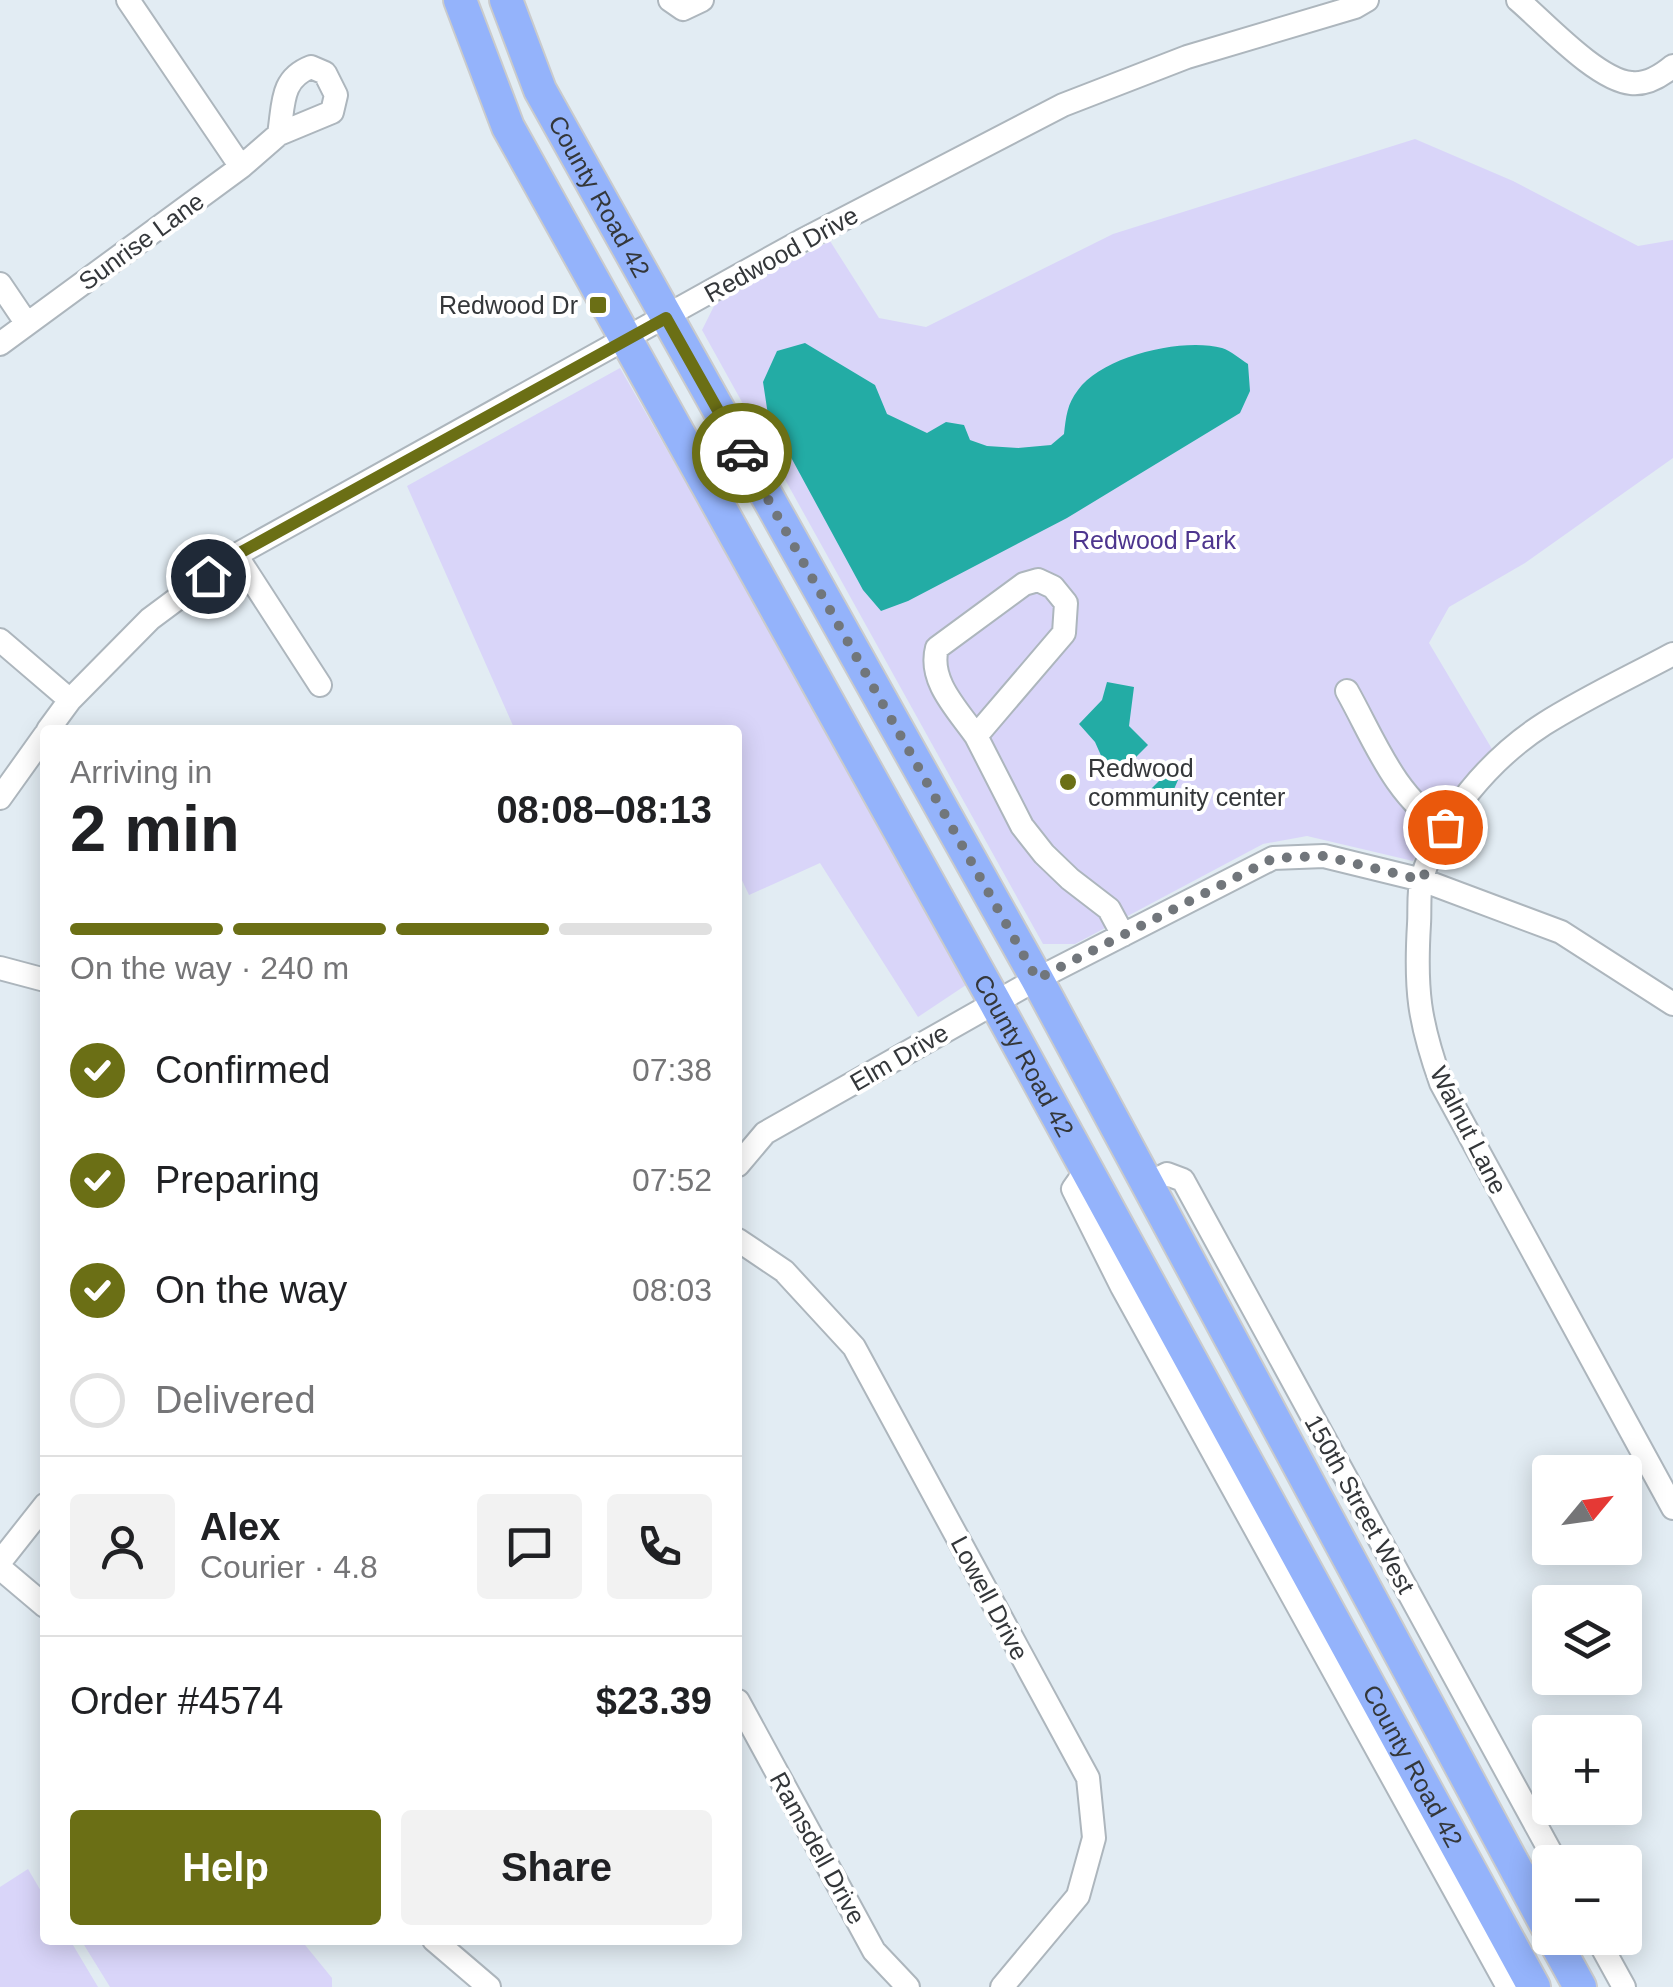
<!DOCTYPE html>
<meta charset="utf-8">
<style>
:root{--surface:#fff;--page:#f2f2f2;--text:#202124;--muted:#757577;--line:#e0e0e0;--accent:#6b6f15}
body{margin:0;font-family:Arial,sans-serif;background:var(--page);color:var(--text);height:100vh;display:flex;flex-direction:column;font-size:38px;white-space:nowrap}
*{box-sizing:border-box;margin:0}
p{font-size:32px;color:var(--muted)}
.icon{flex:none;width:55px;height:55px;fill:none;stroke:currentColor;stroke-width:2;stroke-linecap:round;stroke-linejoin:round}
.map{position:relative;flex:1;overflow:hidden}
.panel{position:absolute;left:40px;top:725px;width:702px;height:1220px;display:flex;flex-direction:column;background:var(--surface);border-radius:10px;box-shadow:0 5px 25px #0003}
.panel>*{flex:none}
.needle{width:65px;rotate:61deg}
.buttons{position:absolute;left:1532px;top:1455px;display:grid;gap:20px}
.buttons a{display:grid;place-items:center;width:110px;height:110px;border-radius:10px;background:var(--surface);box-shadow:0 5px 25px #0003;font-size:50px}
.pin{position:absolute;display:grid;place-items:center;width:85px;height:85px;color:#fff;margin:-42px;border:5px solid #fff;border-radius:50%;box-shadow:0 2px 10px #0007}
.courier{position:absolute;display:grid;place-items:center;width:100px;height:100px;margin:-50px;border:8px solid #6b6f15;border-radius:50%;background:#fff;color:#222;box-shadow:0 2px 12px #0007}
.overview em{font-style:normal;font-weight:600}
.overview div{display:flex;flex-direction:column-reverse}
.overview{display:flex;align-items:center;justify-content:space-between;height:170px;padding:0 30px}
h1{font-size:65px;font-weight:600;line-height:75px}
.bar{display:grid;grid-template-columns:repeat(4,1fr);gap:15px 10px;align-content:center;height:120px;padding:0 30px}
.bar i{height:12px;border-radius:8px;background:var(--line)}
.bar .current{background:var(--accent)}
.bar p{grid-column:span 4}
.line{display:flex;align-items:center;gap:25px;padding:0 30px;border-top:2px solid var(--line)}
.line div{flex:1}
.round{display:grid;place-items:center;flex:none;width:105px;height:105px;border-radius:10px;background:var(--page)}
ol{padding:0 30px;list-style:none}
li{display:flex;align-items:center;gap:30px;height:110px}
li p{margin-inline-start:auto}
li .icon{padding:10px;border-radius:50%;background:var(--accent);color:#fff;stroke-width:4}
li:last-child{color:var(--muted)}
li i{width:55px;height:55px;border:5px solid var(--line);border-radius:50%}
.button{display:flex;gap:20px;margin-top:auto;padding:20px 30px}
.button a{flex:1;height:115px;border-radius:10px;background:var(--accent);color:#fff;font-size:40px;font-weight:600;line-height:115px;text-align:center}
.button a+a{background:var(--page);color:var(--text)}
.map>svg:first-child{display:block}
.green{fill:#d9d5f9}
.water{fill:#23aca5}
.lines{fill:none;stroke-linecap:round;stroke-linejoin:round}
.minor-casing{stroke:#adb6bd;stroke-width:26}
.highway-casing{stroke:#cacbcc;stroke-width:36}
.minor{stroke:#fff;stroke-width:22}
.highway{stroke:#94b3fb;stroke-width:32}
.done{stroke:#71767b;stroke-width:10;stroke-dasharray:0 18}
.route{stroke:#6b6f15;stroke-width:12}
.poi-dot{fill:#6b6f15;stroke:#fff;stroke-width:4}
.labels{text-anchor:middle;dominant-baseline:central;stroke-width:8;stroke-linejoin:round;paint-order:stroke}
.street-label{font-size:25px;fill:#34373a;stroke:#fff}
.poi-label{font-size:25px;fill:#34373a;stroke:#fff;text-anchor:end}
.park-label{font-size:25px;fill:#4d358e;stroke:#fff}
</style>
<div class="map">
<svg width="1673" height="1987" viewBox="0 0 1673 1987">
<rect width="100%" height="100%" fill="#e2ecf3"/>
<path class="green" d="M1415,139L1513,181L1638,246L1673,240V458L1525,563L1449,607L1429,643L1492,749L1445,805L1413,861L1307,836L1263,844L1075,944H1043L702,330L716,302L830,241L879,318L926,327L1113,234Z
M620,368L972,981L918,1017L820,863L749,895L738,872V730H515L407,486Z
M28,1869L45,1898V1940H70L98,1987H0V1887Z
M81,1940H301L332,1978V1987H110Z"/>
<path class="water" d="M805,343L875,385L887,414L927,433L946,422L964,425L970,440L987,446L1018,448L1051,445L1064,434C1066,417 1067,404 1078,390C1102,356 1183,337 1222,348C1231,351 1240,359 1248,364L1250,391L1240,413L1067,518L908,601L881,611L863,590L768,415L763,382L777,351Z
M1107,682L1134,687L1129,726L1148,745L1119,774L1114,775L1107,769L1095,742L1079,724L1102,700Z
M1170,770L1178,780L1168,803L1145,795Z"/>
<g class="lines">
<g class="minor-casing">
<path id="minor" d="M128,0L241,167
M670,0L683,9L702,0
M1518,0C1545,23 1597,80 1631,83C1647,85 1661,76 1673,66
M0,284L27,324
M0,344L241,167L279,134L332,112L336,95L325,73L311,67C280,79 284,104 279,134
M236,555L320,685
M0,640L70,700
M1673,654C1630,677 1585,698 1544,724C1491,758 1440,817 1422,878C1418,892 1420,910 1419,924C1415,990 1419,1021 1441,1083L1673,1508
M1347,691C1374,739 1395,798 1445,827
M48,730L70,700L150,619L236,555L801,241L1063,105L1187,57L1355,7L1367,0
M976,736C958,710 928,681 937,648L1024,584L1038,580L1053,587L1066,603L1064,633L976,736L1022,826L1044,854L1070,879L1109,909L1123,935
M0,798L45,735
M0,968L45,980
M738,1165L765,1133L1037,979L1273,858L1324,856L1422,880L1561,932L1673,1004
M1087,1169L1073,1189L1122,1287L1508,1987
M1147,1184L1167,1174L1183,1180L1556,1862
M738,1240L784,1271L854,1347L1088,1778L1094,1838L1078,1896L1002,1987
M0,1562L45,1505
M0,1568L45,1606
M738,1701L874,1951L908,1987
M1597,1938L1624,1987
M434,1940L489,1987"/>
</g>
<g class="highway-casing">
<g id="highway">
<path id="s1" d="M460,0L508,127L995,1002L1534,1987"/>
<path id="s2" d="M506,0L540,90L1037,979L1550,1932"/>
<path d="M1553,1938L1580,1987"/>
</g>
</g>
<use href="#minor" class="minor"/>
<use href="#highway" class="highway"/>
</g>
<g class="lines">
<path class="done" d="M742,453L1037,979L1274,858L1324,856L1422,880L1445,827"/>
<path class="route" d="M208,576L236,555L666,318L742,453"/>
</g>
<g class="poi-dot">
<rect x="588" y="295" width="20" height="20" rx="5"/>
<circle cx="1068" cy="782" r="10"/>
</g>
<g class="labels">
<g class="street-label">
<text stroke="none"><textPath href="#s2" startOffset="218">County Road 42</textPath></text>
<text transform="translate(141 241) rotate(-36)">Sunrise Lane</text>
<text transform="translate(781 254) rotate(-29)">Redwood Drive</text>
<text stroke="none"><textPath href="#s1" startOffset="1198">County Road 42</textPath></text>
<text transform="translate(899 1057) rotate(-30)">Elm Drive</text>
<text transform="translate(1469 1130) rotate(63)">Walnut Lane</text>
<text transform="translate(1360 1504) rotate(61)">150th Street West</text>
<text transform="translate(990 1598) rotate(62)">Lowell Drive</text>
<text stroke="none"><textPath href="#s1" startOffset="2008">County Road 42</textPath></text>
<text transform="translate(818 1848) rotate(61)">Ramsdell Drive</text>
</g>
<g class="poi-label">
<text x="578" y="305">Redwood Dr</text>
<text x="1088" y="768" text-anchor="start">Redwood<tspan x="1088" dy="29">community center</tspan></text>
</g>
<g class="park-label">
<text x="1154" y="540">Redwood Park</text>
</g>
</g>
</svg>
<div class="buttons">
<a><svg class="needle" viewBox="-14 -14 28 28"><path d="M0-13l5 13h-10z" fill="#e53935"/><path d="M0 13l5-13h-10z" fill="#757577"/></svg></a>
<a><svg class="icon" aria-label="layers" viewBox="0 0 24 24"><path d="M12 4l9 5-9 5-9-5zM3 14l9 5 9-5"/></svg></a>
<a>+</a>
<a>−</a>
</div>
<div class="pin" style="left:1445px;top:827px;background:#ea580c"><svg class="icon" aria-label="bag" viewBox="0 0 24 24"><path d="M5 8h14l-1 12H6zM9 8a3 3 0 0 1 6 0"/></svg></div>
<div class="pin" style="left:208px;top:576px;background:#1f2937"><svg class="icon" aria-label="home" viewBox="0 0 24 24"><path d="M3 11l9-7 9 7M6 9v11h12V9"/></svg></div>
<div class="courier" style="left:742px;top:453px"><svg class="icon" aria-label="car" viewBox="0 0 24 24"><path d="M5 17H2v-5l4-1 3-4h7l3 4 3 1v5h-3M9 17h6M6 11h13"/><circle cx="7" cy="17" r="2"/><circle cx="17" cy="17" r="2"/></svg></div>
<section class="panel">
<div class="overview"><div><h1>2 min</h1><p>Arriving in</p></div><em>08:08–08:13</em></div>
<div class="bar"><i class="current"></i><i class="current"></i><i class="current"></i><i></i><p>On the way · 240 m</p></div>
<ol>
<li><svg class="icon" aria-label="check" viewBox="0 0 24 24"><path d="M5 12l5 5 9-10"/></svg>Confirmed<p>07:38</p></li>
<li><svg class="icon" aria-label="check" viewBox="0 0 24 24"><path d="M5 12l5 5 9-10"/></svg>Preparing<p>07:52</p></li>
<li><svg class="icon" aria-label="check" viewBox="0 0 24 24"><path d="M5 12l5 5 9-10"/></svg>On the way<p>08:03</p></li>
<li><i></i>Delivered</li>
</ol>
<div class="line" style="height:180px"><a class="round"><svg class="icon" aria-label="person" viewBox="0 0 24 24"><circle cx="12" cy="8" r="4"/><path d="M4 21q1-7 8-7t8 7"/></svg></a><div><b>Alex</b><p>Courier · 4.8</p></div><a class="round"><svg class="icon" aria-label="chat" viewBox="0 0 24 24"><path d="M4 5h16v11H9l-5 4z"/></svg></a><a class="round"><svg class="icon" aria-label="phone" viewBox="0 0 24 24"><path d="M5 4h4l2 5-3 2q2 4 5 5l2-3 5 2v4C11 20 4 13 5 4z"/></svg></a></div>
<div class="line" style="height:130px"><div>Order #4574</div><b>$23.39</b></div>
<div class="button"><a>Help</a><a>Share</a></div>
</section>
</div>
